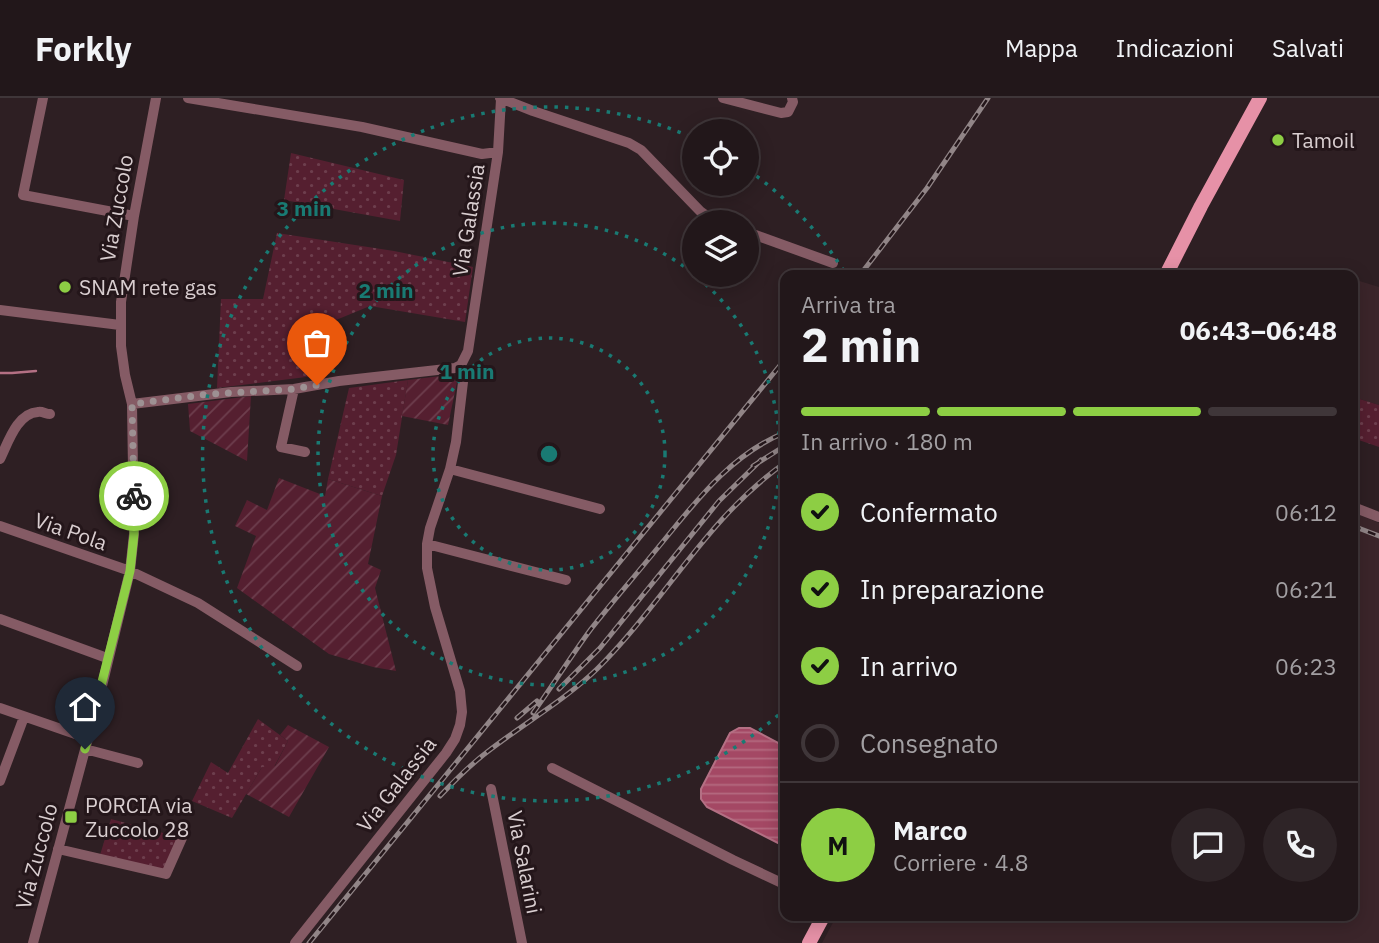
<!DOCTYPE html>
<html lang="it">
<meta charset="utf-8">
<style>
:root{--surface:#22171a;--page:#2e2427;--text:#f1f3f6;--muted:#a29fa2;--line:#3f3639;--accent:#8dce44}
body{margin:0;font-family:"IBM Plex Sans",sans-serif;background:var(--page);color:var(--text);height:100vh;display:flex;flex-direction:column;font-size:26px;white-space:nowrap}
*{box-sizing:border-box;margin:0}
p{font-size:23px;color:var(--muted)}
.icon{flex:none;width:38px;height:38px;fill:none;stroke:currentColor;stroke-width:2;stroke-linecap:round;stroke-linejoin:round}
.map{position:relative;flex:1;overflow:hidden}
.drawer{position:absolute;left:780px;top:172px;width:578px;height:651px;display:flex;flex-direction:column;background:var(--surface);border-radius:14px;box-shadow:0 4px 18px #0003,0 0 0 2px var(--line)}
.drawer>*{flex:none}
.controls{position:absolute;left:682px;top:21px;display:grid;gap:14px}
.controls a{display:grid;place-items:center;width:77px;height:77px;border-radius:50%;background:var(--surface);box-shadow:0 4px 18px #0003,0 0 0 2px var(--line);font-size:35px}
.pin{position:absolute;display:grid;place-items:center;width:60px;height:60px;color:#fff;margin:-72px -30px;border-radius:50% 50% 50% 0;rotate:-45deg;box-shadow:0 0 7px #0007}
.pin .icon{rotate:45deg}
.courier{position:absolute;display:grid;place-items:center;width:70px;height:70px;margin:-35px;border:5px solid #8dce44;border-radius:50%;background:#fff;color:#222;box-shadow:0 2px 9px #0007}
.summary em{font-style:normal;font-weight:700}
.summary div{display:flex;flex-direction:column-reverse}
.summary{display:flex;align-items:center;justify-content:space-between;height:119px;padding:0 21px}
h1{font-size:46px;font-weight:700;line-height:52px}
.bar{display:grid;grid-template-columns:repeat(4,1fr);gap:10px 7px;align-content:center;height:84px;padding:0 21px}
.bar i{height:9px;border-radius:5px;background:var(--line)}
.bar .active{background:var(--accent)}
.bar p{grid-column:span 4}
.line{display:flex;align-items:center;gap:18px;padding:0 21px;border-top:2px solid var(--line)}
.line div{flex:1}
.round{display:grid;place-items:center;flex:none;width:74px;height:74px;border-radius:37px;background:var(--page)}
ol{padding:0 21px;list-style:none}
li{display:flex;align-items:center;gap:21px;height:77px}
li p{margin-inline-start:auto}
li .icon{padding:7px;border-radius:50%;background:var(--accent);color:#111;stroke-width:4}
li:last-child{color:var(--muted)}
li i{width:38px;height:38px;border:4px solid var(--line);border-radius:50%}
header{display:flex;align-items:center;gap:42px;box-sizing:border-box;height:98px;padding:0 35px;background:var(--surface);border-bottom:2px solid var(--line)}
header strong{font-size:33px}
nav{display:flex;gap:38px;margin-inline-start:auto;font-size:24px}
.map>svg:first-child{display:block}
.built{fill:#3b252a}
.grass{fill:url(#grass-dots)}
.garden{fill:url(#garden-furrows)}
.water{fill:url(#water-rules);stroke:#b47084;stroke-width:2}
.lines{fill:none;stroke-linecap:round;stroke-linejoin:round}
.stream{stroke:#b47084;stroke-width:2.5}
.minor{stroke:#855b65;stroke-width:10}
.major{stroke:#e691a7;stroke-width:14}
.rail-casing{stroke:#918587;stroke-width:5}
.rail{stroke:#24161a;stroke-width:2.5;stroke-dasharray:8;stroke-linecap:butt}
.done{stroke:#9d9193;stroke-width:7;stroke-dasharray:0 12.6}
.route{stroke:#8dce44;stroke-width:9}
.ring{fill:none;stroke:#197a73;stroke-width:3.5;stroke-dasharray:3.5 7}
.poi-dot{fill:#8dce44;stroke:#24161a;stroke-width:2.5}
.labels{text-anchor:middle;dominant-baseline:central;stroke-width:6;stroke-linejoin:round;paint-order:stroke}
.poi-label{font-size:21px;fill:#d9ced0;stroke:#24161a;text-anchor:start}
.street-label{font-size:21px;fill:#d9ced0;stroke:#24161a}
.centre{fill:#197a73;stroke:#24161a;stroke-width:3.5}
.ring-label{font-size:21px;text-anchor:middle;font-weight:bold;fill:#197a73;stroke:#24161a;stroke-width:6;stroke-linejoin:round;paint-order:stroke}
</style>
<header>
<strong>Forkly</strong>
<nav><a>Mappa</a><a>Indicazioni</a><a>Salvati</a></nav>
</header>
<div class="map">
<svg width="1379" height="845" viewBox="0 0 1379 845">
<defs>
<pattern id="grass-dots" width="8" height="8" patternUnits="userSpaceOnUse" patternTransform="scale(1.75)"><rect width="8" height="8" fill="#551f30"/><path d="M2 2h.1M6 6h.1" fill="none" stroke="#6d3e4d" stroke-width="1.8" stroke-linecap="round"/></pattern>
<pattern id="garden-furrows" width="10" height="10" patternUnits="userSpaceOnUse" patternTransform="scale(1.75)"><rect width="10" height="10" fill="#551f30"/><path d="M-1 1l2-2M0 10L10 0M9 11l2-2" fill="none" stroke="#6d3e4d"/></pattern>
<pattern id="water-rules" width="6" height="5" patternUnits="userSpaceOnUse" patternTransform="scale(1.75)"><rect width="6" height="5" fill="#a44864"/><path d="M0 2.5h6" fill="none" stroke="#b46a80"/></pattern>
</defs>
<rect width="100%" height="100%" fill="#2e1f23"/>
<path class="built" d="M1353,181L1379,189V307L1353,299Z
M1353,414L1379,425V845H822L837,817H1353Z"/>
<path class="grass" d="M291,55L404,82L400,123L284,102Z
M277,135L394,153L473,169L465,224L370,208L319,229L330,276L217,290L221,201H263Z
M408,282L396,357L382,398L328,381L349,290Z
M1353,299L1379,307V349L1353,340Z
M258,621L288,643L274,669H262L232,720L192,703L211,664L228,675Z
M111,721L178,739L164,773L100,757Z"/>
<path class="garden" d="M449,277L457,284L448,327L402,318L408,282Z
M251,298L247,363L190,333L188,306Z
M279,380L325,398L328,381L382,398L368,466L381,472L375,490L396,573L373,569L329,556L237,490L256,438L235,428L247,402L267,412Z
M288,627L329,649L289,719L246,696L262,669L275,668L288,643L280,637Z"/>
<path class="water" d="M739,630H750L786,649V749L707,709L701,701V691L730,635Z"/>
<g class="lines">
<path class="stream" d="M0,275H12L36,273"/>
<path class="minor" d="M43,0L23,97L134,118
M188,0L362,29L482,56L498,54
M500,0L533,13L629,45L641,52L700,113L711,121L720,124
M723,0L781,15L788,14L793,4L792,0
M747,134L833,165
M0,212L120,227
M294,291L281,349L305,354
M132,306L231,294L294,291L339,283L455,270L461,267
M0,361C8,345 17,315 38,314C42,313 46,316 50,316
M450,371L600,411
M1353,409L1379,419
M0,428L130,473L198,505L297,568
M427,446L566,482
M0,521L107,560
M0,610L87,640
M85,651L138,665
M552,670L733,762L786,787
M0,683L24,619
M491,691L522,845
M58,751L166,776L182,740
M33,845L100,596L130,473L134,436L132,306L125,277L121,248V204L134,118L156,0
M295,845L446,655L455,641L460,627L462,614L460,593L435,509L427,470V446L430,430L450,371L456,344L463,284L461,267L468,253L498,54L501,1"/>
<path class="major" d="M1166,177L1201,108L1260,0
M809,845L824,817"/>
<g class="rail-casing">
<path id="rail" d="M860,177L927,90L988,0
M753,368L786,347
M1353,428L1379,438
M559,591L600,550L719,403L761,362
M533,615C553,587 571,558 591,531C612,504 635,478 656,452C694,406 729,357 786,334
M517,620L537,603
M440,698C456,681 472,665 491,651C525,625 566,601 597,571C664,505 706,420 786,364
M309,845L786,260"/>
</g>
<use href="#rail" class="rail"/>
</g>
<g class="lines">
<path class="done" d="M134,398L132,306L210,296L294,291L317,287"/>
<path class="route" d="M85,651L130,473L134,436V398"/>
</g>
<g class="ring">
<circle cx="549" cy="356" r="116"/>
<circle cx="549" cy="356" r="231"/>
<path d="M786 610A347 347 0 1 1 693 40M748 72A347 347 0 0 1 845 175"/>
</g>
<g class="poi-dot">
<circle cx="1278" cy="42" r="7"/>
<circle cx="65" cy="189" r="7"/>
<rect x="64" y="712" width="14" height="14" rx="3.5"/>
</g>
<g class="labels">
<g class="poi-label">
<text x="1292" y="42">Tamoil</text>
<text x="79" y="189">SNAM rete gas</text>
<text x="85" y="707">PORCIA via<tspan x="85" dy="24">Zuccolo 28</tspan></text>
</g>
<g class="street-label">
<text transform="translate(116 110) rotate(-80)">Via Zuccolo</text>
<text transform="translate(468 122) rotate(-81)">Via Galassia</text>
<text transform="translate(71 433) rotate(19)">Via Pola</text>
<text transform="translate(396 686) rotate(-52)">Via Galassia</text>
<text transform="translate(36 758) rotate(-75)">Via Zuccolo</text>
<text transform="translate(525 764) rotate(79)">Via Salarini</text>
</g>
</g>
<circle cx="549" cy="356" r="10" class="centre"/>
<g class="ring-label">
<text x="304" y="118">3 min</text>
<text x="386" y="200">2 min</text>
<text x="467" y="281">1 min</text>
</g>
</svg>
<div class="controls">
<a><svg class="icon" aria-label="locate" viewBox="0 0 24 24"><circle cx="12" cy="12" r="6"/><path d="M12 2v4M12 18v4M2 12h4M18 12h4"/></svg></a>
<a><svg class="icon" aria-label="layers" viewBox="0 0 24 24"><path d="M12 4l9 5-9 5-9-5zM3 14l9 5 9-5"/></svg></a>
</div>
<div class="pin" style="left:317px;top:287px;background:#ea580c"><svg class="icon" aria-label="bag" viewBox="0 0 24 24"><path d="M5 8h14l-1 12H6zM9 8a3 3 0 0 1 6 0"/></svg></div>
<div class="pin" style="left:85px;top:651px;background:#1f2937"><svg class="icon" aria-label="home" viewBox="0 0 24 24"><path d="M3 11l9-7 9 7M6 9v11h12V9"/></svg></div>
<div class="courier" style="left:134px;top:398px"><svg class="icon" aria-label="bike" viewBox="0 0 24 24"><circle cx="6" cy="16" r="4"/><circle cx="18" cy="16" r="4"/><path d="M6 16l4-8h5l3 8M10 8l3 8H6M13 5h3"/></svg></div>
<section class="drawer">
<div class="summary"><div><h1>2 min</h1><p>Arriva tra</p></div><em>06:43–06:48</em></div>
<div class="bar"><i class="active"></i><i class="active"></i><i class="active"></i><i></i><p>In arrivo · 180 m</p></div>
<ol>
<li><svg class="icon" aria-label="check" viewBox="0 0 24 24"><path d="M5 12l5 5 9-10"/></svg>Confermato<p>06:12</p></li>
<li><svg class="icon" aria-label="check" viewBox="0 0 24 24"><path d="M5 12l5 5 9-10"/></svg>In preparazione<p>06:21</p></li>
<li><svg class="icon" aria-label="check" viewBox="0 0 24 24"><path d="M5 12l5 5 9-10"/></svg>In arrivo<p>06:23</p></li>
<li><i></i>Consegnato</li>
</ol>
<div class="line" style="height:126px"><b class="round" style="background:var(--accent);color:#111">M</b><div><b>Marco</b><p>Corriere · 4.8</p></div><a class="round"><svg class="icon" aria-label="chat" viewBox="0 0 24 24"><path d="M4 5h16v11H9l-5 4z"/></svg></a><a class="round"><svg class="icon" aria-label="phone" viewBox="0 0 24 24"><path d="M5 4h4l2 5-3 2q2 4 5 5l2-3 5 2v4C11 20 4 13 5 4z"/></svg></a></div>
</section>
</div>
